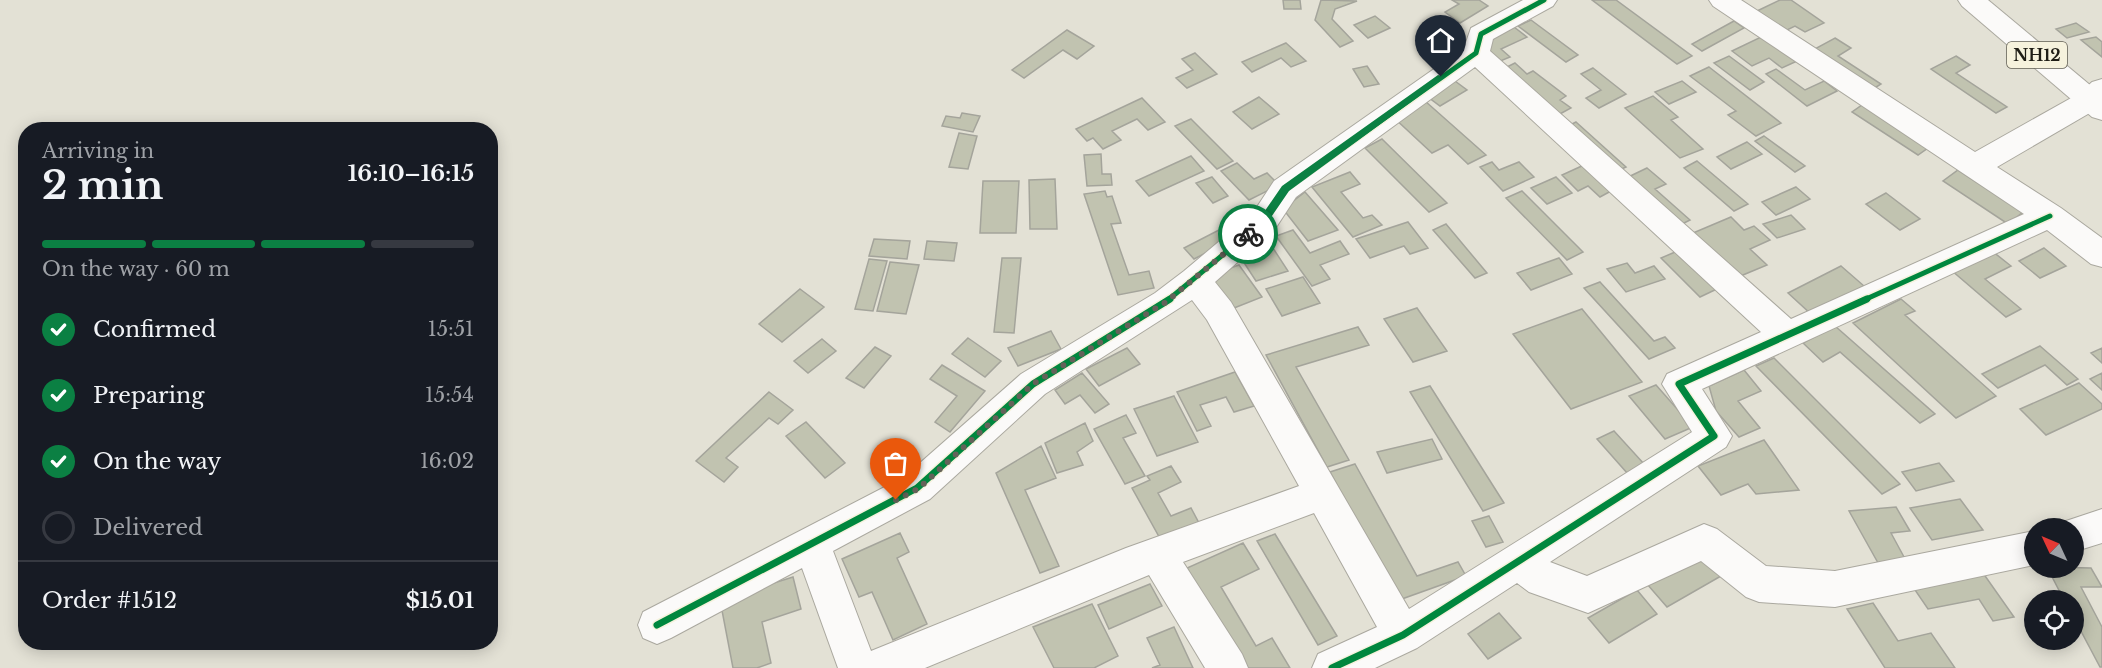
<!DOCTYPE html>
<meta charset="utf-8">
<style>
:root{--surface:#171b24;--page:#242831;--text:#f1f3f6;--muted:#9ea1a6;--line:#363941;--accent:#0b8043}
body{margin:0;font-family:"Libre Baskerville",serif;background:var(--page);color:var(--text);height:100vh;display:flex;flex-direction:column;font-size:22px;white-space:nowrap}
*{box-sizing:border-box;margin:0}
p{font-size:20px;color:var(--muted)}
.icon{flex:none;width:33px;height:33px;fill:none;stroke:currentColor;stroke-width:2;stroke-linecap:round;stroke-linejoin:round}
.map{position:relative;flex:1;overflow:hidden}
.sheet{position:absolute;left:18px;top:122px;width:480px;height:528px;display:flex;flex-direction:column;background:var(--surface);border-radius:24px;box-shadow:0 3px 15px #0003}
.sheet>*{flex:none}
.needle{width:39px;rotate:314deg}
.buttons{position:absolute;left:2024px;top:518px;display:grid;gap:12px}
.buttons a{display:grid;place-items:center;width:60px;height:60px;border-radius:50%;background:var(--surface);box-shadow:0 3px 15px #0003;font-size:30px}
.pin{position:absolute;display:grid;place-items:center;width:51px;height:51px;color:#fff;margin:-62px -26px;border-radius:50% 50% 50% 0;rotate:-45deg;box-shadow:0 0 6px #0007}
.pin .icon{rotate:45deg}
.courier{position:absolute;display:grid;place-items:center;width:60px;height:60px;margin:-30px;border:4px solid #0b8043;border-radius:50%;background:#fff;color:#222;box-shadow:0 2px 8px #0007}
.overview em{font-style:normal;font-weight:700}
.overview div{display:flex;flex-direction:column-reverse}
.overview{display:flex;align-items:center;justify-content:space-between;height:102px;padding:0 24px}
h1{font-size:39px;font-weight:700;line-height:45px}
.bar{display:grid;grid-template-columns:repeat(4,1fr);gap:9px 6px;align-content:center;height:72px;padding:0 24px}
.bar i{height:8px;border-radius:4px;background:var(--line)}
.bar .on{background:var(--accent)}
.bar p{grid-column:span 4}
.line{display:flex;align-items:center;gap:15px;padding:0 24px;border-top:2px solid var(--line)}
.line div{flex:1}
ol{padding:0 24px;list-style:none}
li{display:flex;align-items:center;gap:18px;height:66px}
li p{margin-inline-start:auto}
li .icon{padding:6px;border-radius:50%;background:var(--accent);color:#fff;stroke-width:4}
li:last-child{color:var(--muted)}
li i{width:33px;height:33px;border:3px solid var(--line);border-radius:50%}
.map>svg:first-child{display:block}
.building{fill:#c1c3b0;stroke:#a4a49b;stroke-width:1.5}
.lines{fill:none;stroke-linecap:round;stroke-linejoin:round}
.street-casing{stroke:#aaa89f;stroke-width:2}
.highway-casing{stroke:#aaa89f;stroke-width:2}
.street{fill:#fbfaf9;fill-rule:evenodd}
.highway{fill:#fbfaf9;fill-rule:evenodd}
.cycleway-far1-casing{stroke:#f6f2dd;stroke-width:8}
.cycleway-casing{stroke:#f6f2dd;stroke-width:10}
.cycleway-far1{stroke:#00873e;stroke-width:5}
.cycleway{stroke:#00873e;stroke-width:7}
.route{fill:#0b8043}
.done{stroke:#646259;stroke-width:6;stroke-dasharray:0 10.8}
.labels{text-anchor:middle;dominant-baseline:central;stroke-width:6;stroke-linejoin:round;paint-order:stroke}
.shield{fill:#f6f2dd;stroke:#605d52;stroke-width:1.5}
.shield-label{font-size:16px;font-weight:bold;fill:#1f1d16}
</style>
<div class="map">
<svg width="2102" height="668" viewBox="0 0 2102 668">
<rect width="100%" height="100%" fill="#e3e1d5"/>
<path class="building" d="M1283,0H1300L1301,9H1284Z
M1321,0L1357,1L1335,9L1332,19L1353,41L1340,47L1315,20Z
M1452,0H1479L1488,6L1460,23L1445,12L1459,4Z
M1592,0H1616L1692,56L1677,64Z
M1780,0H1791L1824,23L1805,32L1795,26L1783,32L1755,12Z
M1375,16L1390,28L1368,38L1354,25Z
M1531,20L1578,55L1566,62L1518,26Z
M1734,21L1744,28L1702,51L1692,44Z
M2076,23L2089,32L2067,38L2056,29Z
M1514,27L1527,37L1501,49L1510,57L1498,62L1484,50L1485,41Z
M1067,30L1094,46L1077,59L1063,50L1024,78L1012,70Z
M1763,36L1797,61L1782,68L1769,58L1752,66L1732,51Z
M2096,37L2102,42V57L2081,40Z
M1835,38L1851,48L1838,56L1881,84L1870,91L1811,51Z
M1286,43L1306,61L1291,67L1281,58L1252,72L1242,62Z
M1195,53L1217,74L1187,88L1176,78L1193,70L1182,59Z
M1729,56L1764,82L1750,90L1714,63Z
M1956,56L1970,65L1956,73L2007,107L1996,113L1931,69Z
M1515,63L1527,74L1533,71L1566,96L1560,100L1571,108L1558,115L1503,69Z
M1367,66L1379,84L1364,87L1353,69Z
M1709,67L1781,123L1756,136L1728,115L1736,111L1690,76Z
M1593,68L1626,94L1599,108L1586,98L1601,90L1581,74Z
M1776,69L1805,90L1824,81L1837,91L1807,106L1766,74Z
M1455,81L1467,90L1440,106L1428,97Z
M1682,81L1696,92L1669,104L1655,92Z
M1653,96L1678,117L1671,120L1703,149L1680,158L1625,108Z
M1259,97L1279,114L1252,129L1233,112Z
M1142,98L1165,122L1148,130L1137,119L1112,131L1121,140L1103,149L1093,138L1087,141L1076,129Z
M1425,101L1486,155L1468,164L1448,145L1432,153L1392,116Z
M1862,105L1928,148L1918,155L1852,112Z
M962,113L980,116L973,132L942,126L946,116L960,118Z
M1191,119L1233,161L1217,169L1175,126Z
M1576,122L1626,167L1615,172L1566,127Z
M959,133L977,136L968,169L949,167Z
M1764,136L1805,166L1795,172L1755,141Z
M1382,139L1447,203L1429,212L1365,148Z
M1747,142L1762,154L1731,169L1717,157Z
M1101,154L1102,174H1111L1112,185L1087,186L1084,155Z
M1191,156L1204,171L1149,196L1136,181Z
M1697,161L1748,204L1734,211L1684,168Z
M1492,162L1499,170L1519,162L1534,177L1503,191L1480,167Z
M1237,163L1254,179L1267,173L1279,185L1249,200L1221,171Z
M1584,165L1611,191L1600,197L1588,186L1578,191L1562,175Z
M1647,168L1666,184L1655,189L1690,220L1676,227L1622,180Z
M1958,170L2023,212L2008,224L1943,181Z
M1350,172L1360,184L1341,192L1363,218L1372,215L1382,225L1353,237L1312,187Z
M1212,177L1228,196L1213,203L1196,183Z
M1556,177L1572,193L1547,204L1531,188Z
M1055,179L1057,229H1030L1029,180Z
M983,181H1019L1016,233H980Z
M1796,187L1810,199L1776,215L1762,202Z
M1105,191L1107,197L1112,196L1121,223L1111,224L1129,275L1149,271L1154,288L1118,295L1084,194Z
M1522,191L1583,252L1567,260L1506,198Z
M1305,192L1338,230L1308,241L1283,209Z
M1886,193L1920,219L1900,230L1866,204Z
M1791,215L1805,229L1777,238L1763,224Z
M1731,217L1744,230L1754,226L1770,240L1750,249L1767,265L1738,277L1693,233Z
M1408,222L1428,248L1410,254L1404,246L1370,258L1356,239Z
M1446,224L1487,273L1475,278L1433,230Z
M1219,230L1229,241L1194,259L1184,248Z
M1293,230L1310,253L1340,241L1349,254L1320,265L1330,279L1312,286L1276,236Z
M874,239L910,241L907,259L869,256Z
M927,241L957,243L954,261L924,259Z
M1271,245L1288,271L1256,281L1239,255Z
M2044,248L2066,266L2040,278L2019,261Z
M1680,250L1719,288L1700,297L1661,258Z
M1992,251L2011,266L1985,279L2021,309L2006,317L1951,270Z
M1002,258H1021L1014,333L994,332Z
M1559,258L1572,274L1531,290L1517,273Z
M869,259L887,261L873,311L855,309Z
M890,262L919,265L906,314L877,311Z
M1627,263L1635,273L1654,266L1665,279L1626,292L1607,269Z
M1239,265L1262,297L1229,310L1210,282L1219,272Z
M1841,266L1864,286L1811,314L1788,293Z
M1303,277L1320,303L1282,316L1266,289Z
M1600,282L1654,341L1665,337L1675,348L1649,359L1584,288Z
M800,289L824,307L782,342L759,324Z
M1901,299L1915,311L1905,315L1996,396L1956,418L1853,323Z
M1417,308L1447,351L1413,362L1384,319Z
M1582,309L1642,382L1571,409L1513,334Z
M1835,326L1935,414L1920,423L1840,352L1823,362L1803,343Z
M1358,327L1369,345L1296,367L1349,460L1327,467L1266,355Z
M1051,331L1061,349L1018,366L1008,348Z
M968,338L1001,361L985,377L952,354Z
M822,339L836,351L808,373L794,361Z
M2040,346L2078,379L2067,385L2045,365L1998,388L1982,374Z
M875,347L891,356L864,388L846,378Z
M1127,348L1140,364L1099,386L1086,369Z
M2102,348V363L2091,353Z
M1774,358L1900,484L1882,494L1756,366Z
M942,365L985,391L950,432L935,422L957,396L930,379Z
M1744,370L1761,391L1738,401L1760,428L1739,437L1716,411L1709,386Z
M1235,372L1254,406L1234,412L1226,397L1200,405L1211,426L1197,431L1177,392Z
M1082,373L1109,404L1095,413L1080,395L1065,404L1055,390Z
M2102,373V390L2090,379Z
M2079,383L2102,404V409L2046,435L2020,409Z
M1656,385L1693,427L1665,439L1629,396Z
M1430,386L1504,503L1483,511L1410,392Z
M769,392L793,410L778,424L769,418L726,458L738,467L724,482L696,461Z
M1174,396L1198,442L1157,456L1134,409Z
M1126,415L1136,433L1123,438L1145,476L1125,484L1094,429Z
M806,422L845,463L825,478L786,436Z
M1085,423L1093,441L1077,452L1083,465L1057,473L1045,443Z
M1614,431L1645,465L1628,474L1597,439Z
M1432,439L1442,459L1387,473L1377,452Z
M1764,440L1799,490L1756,494L1748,484L1721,495L1698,466Z
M1041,446L1056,478L1025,490L1059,566L1040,573L996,473Z
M1939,463L1954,481L1916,491L1902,472Z
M1355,464L1417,576L1458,562L1466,576L1399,600L1330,472Z
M1171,466L1181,482L1158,493L1171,516L1191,508L1200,525L1162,542L1132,488L1150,480L1147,476Z
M1960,499L1983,530L1932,540L1910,508Z
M1896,507L1910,531L1891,533L1910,568L1882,570L1849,511Z
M1489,516L1503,542L1486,547L1472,521Z
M900,533L909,552L897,558L927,624L893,640L872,592L859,597L842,559Z
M1275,534L1337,636L1318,645L1257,541Z
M1243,543L1259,569L1221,587L1256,646L1272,638L1290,668H1244L1187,568Z
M1701,554L1721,576L1667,607L1647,584Z
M2047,567L2091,568L2102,587H2081L2102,627V667H2100L2073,616V600H2064Z
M1983,573L2014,617L1993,621L1979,599L1928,609L1913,587Z
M793,577L801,609L762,622L771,663L757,668H733L720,600Z
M1150,584L1162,606L1109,629L1098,605Z
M1637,590L1657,614L1609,643L1588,618Z
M1873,603L1898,641L1931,633L1955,668H1885L1847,609Z
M1092,604L1118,656L1094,668H1054L1033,627Z
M1499,613L1521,638L1488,659L1468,634Z
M1174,627L1193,668H1152L1160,665L1147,638Z"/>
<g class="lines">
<g class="street-casing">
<path id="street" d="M1523,0H1557L1553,6L1493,39L1490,51L1791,319L2024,214L1713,6L1709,0H1741L1975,152L2080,93L2092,82L2102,79V105L2100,107L1997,167L2061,208L2102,238V267L2091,264L2047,230L1702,389L1732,436L1726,447L1550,562L1587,576L1704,524L1717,529L1766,566L1835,571L2034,531V565L1835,607L1759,602L1746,597L1701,561L1588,613L1529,592L1517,583L1417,648L1375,668H1312L1318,654L1377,627L1314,513L1183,562L1242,654L1248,668H1205L1149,575L925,668H838L802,568L671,638L657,644L643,638L638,625L643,612L904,477L1021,374L1155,293L1184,271L1253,213L1274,181L1464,48L1471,28ZM1475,67L1761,332L1667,374L1662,384L1692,432L1409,609L1231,302L1215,282L1275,229L1296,197ZM1192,300L1207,320L1299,486L1126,548L871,651L833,551L930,499L1045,394Z
M2102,509V543L2073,552V528H2058L2060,523Z"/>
</g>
<g class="highway-casing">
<path id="highway" d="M1958,0H1988L2102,95V120L2092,117L1962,6Z"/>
</g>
<use href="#street" class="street"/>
<use href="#highway" class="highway"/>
<g class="cycleway-far1-casing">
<path id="cycleway-far1" d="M1168,300L1264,221L1285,189L1476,53L1481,34L1544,0
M1864,300L2050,216"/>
</g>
<g class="cycleway-casing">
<path id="cycleway" d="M657,625L917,488L1033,384L1170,299
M1332,668L1403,635L1714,436L1679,384L1867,299"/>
</g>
<use href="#cycleway-far1" class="cycleway-far1"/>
<use href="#cycleway" class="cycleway"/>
</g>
<path class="route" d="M1438,75L1445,77L1289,191L1267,223L1251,237H1245V232L1260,218L1282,186Z"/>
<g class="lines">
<path class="done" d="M896,500L918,489L1033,384L1166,302L1248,234"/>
</g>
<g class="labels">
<rect class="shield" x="2007" y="42" width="60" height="26" rx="4.5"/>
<g class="shield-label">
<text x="2037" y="55">NH12</text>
</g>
</g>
</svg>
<div class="buttons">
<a><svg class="needle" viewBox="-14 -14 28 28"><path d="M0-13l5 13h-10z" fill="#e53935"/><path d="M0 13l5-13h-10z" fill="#9ea1a6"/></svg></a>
<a><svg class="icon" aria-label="locate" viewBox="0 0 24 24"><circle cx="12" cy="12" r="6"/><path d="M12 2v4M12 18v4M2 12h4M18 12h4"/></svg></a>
</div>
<div class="pin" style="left:896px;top:500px;background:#ea580c"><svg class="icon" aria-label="bag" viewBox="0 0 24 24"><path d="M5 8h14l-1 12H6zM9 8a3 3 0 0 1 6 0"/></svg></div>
<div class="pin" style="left:1441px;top:77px;background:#1f2937"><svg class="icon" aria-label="home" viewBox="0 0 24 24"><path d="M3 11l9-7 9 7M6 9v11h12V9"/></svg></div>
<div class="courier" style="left:1248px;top:234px"><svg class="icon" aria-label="bike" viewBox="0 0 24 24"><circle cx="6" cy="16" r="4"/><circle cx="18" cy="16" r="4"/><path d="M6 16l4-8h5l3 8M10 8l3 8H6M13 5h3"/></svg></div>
<section class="sheet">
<div class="overview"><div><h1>2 min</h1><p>Arriving in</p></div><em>16:10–16:15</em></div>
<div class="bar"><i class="on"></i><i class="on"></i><i class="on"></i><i></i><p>On the way · 60 m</p></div>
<ol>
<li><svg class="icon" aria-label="check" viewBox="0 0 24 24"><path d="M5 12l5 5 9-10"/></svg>Confirmed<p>15:51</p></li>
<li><svg class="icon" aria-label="check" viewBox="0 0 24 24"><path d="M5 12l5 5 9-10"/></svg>Preparing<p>15:54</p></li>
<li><svg class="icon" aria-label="check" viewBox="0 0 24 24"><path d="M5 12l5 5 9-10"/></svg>On the way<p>16:02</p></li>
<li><i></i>Delivered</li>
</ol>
<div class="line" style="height:78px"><div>Order #1512</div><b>$15.01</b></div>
</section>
</div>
